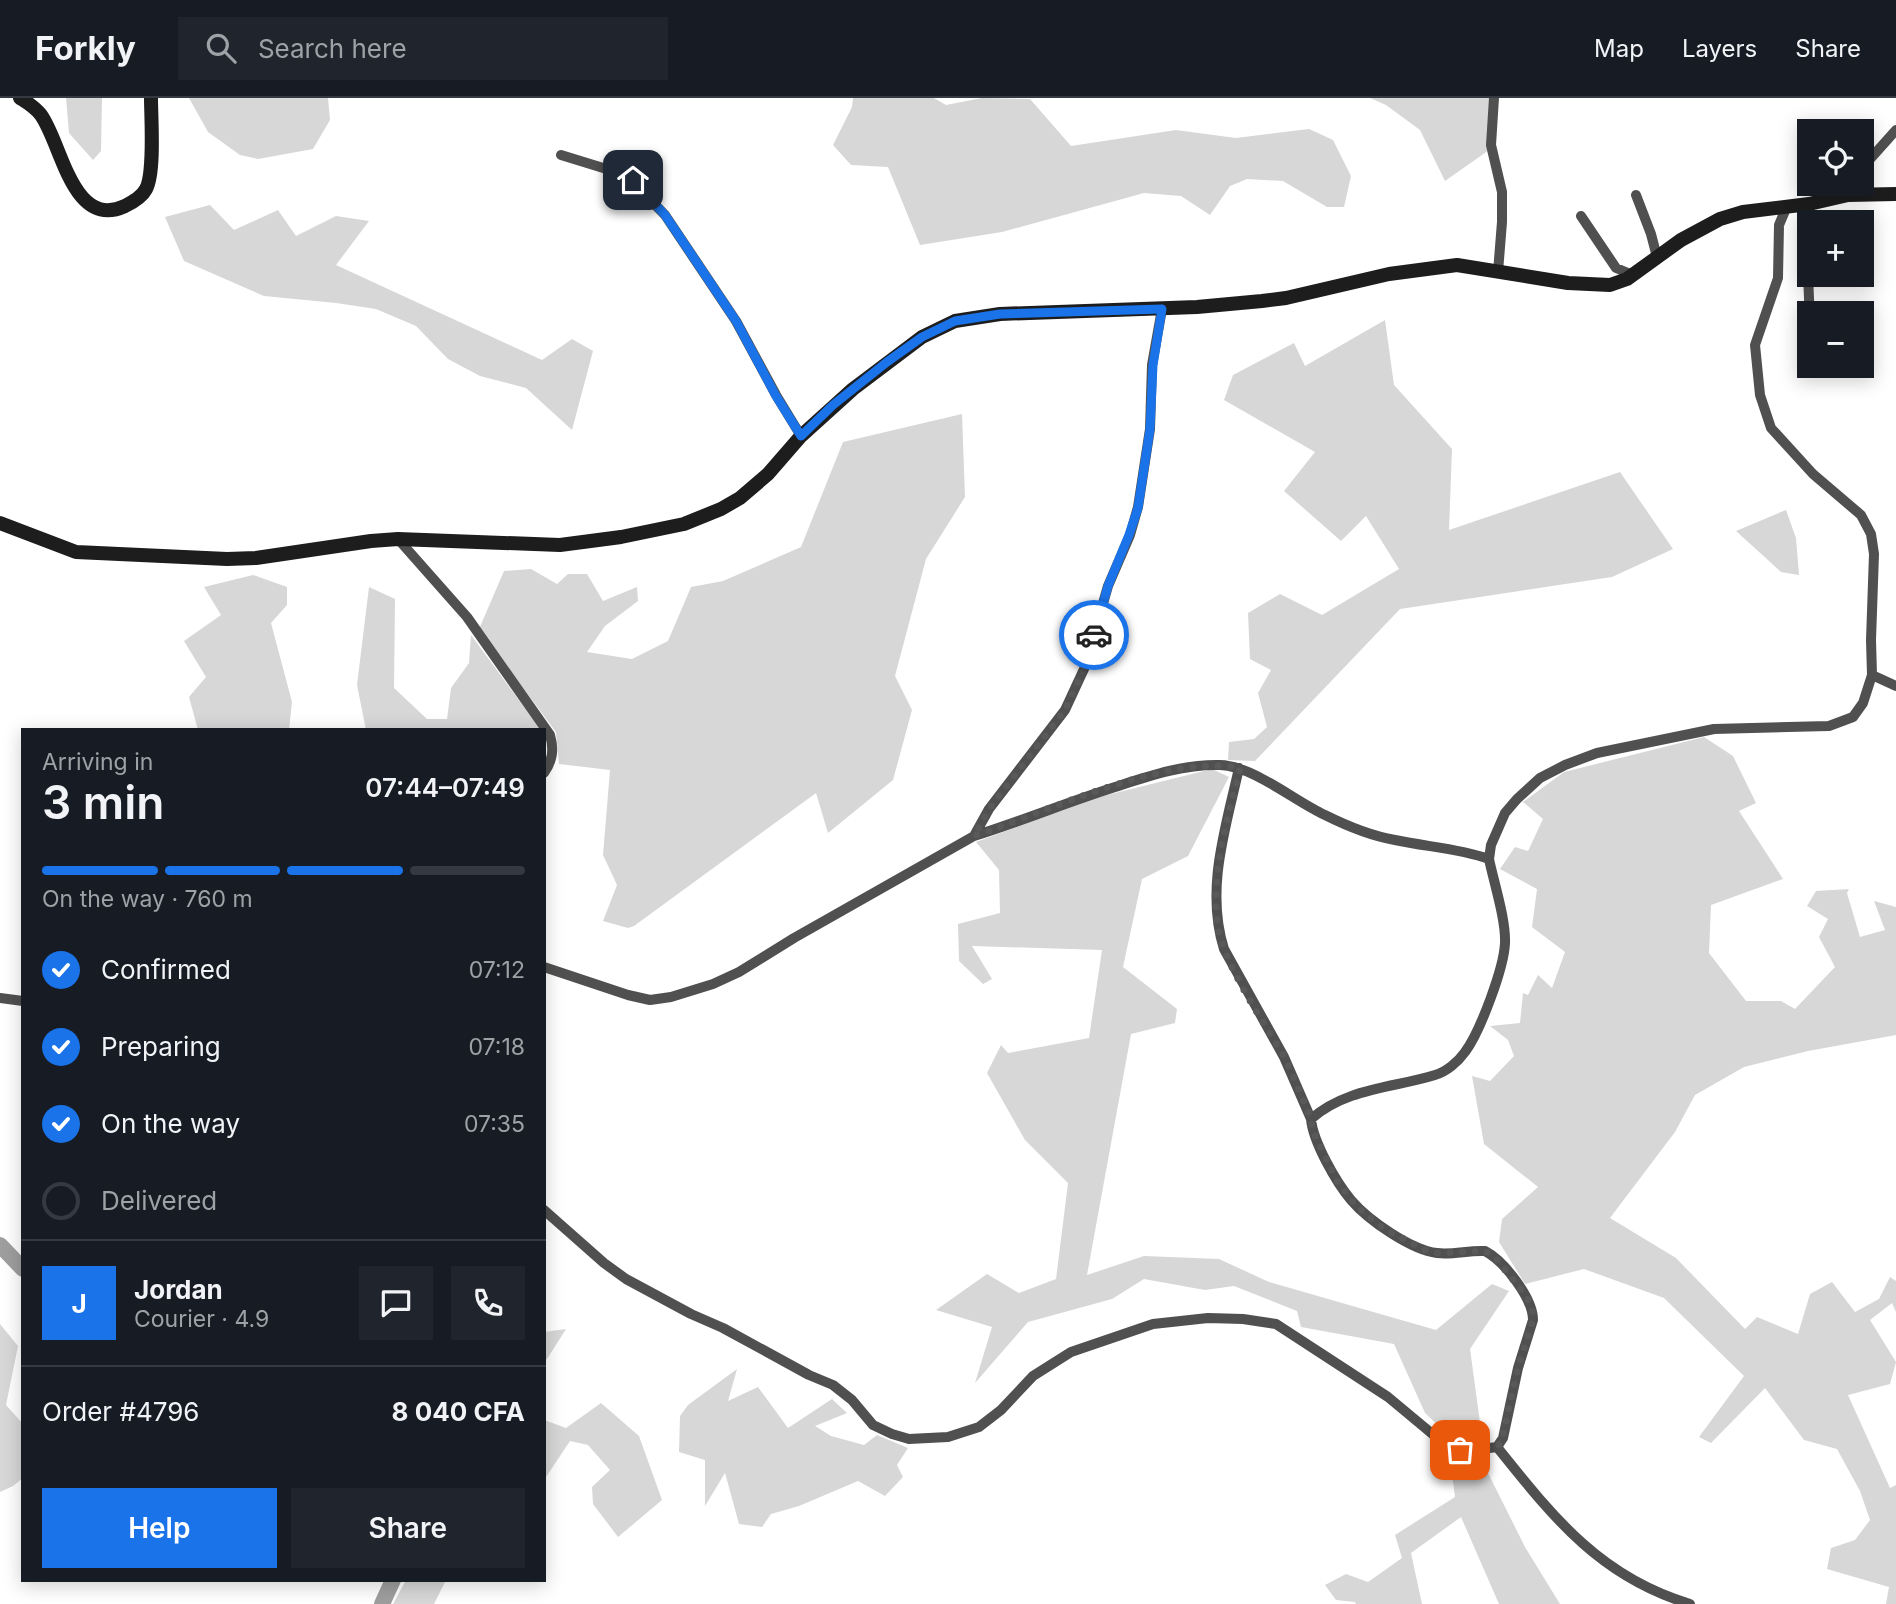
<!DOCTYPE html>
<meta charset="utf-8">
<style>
:root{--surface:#171b24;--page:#20242c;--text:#f1f3f6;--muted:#9ea1a6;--line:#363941;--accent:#1a73e8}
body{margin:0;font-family:Inter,sans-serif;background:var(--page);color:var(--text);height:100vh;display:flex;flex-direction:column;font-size:26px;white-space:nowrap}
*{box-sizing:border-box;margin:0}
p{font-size:23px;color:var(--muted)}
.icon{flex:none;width:38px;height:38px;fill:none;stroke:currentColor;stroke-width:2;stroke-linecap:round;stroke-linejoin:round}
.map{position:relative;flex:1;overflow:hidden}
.sheet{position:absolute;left:21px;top:630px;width:525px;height:854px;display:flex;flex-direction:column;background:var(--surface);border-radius:0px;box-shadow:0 4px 18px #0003}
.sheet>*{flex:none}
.controls{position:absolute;left:1797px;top:21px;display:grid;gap:14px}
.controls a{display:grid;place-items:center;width:77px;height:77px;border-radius:0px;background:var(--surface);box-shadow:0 4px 18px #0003;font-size:35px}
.pin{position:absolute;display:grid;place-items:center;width:60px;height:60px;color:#fff;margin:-30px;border-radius:14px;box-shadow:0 4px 10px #0006}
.courier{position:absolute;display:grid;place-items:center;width:70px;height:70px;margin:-35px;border:5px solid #1a73e8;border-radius:50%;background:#fff;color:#222;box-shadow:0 2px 9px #0007}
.head em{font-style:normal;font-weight:600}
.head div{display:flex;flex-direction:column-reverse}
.head{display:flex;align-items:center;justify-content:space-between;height:119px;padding:0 21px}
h1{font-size:46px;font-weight:600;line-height:52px}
.bar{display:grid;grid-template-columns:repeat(4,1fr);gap:10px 7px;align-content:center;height:84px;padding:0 21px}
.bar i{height:9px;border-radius:5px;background:var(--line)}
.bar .on{background:var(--accent)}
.bar p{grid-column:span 4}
.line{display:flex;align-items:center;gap:18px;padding:0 21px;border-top:2px solid var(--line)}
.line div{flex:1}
.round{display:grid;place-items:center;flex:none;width:74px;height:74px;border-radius:0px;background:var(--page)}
ol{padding:0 21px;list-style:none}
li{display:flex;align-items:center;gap:21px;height:77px}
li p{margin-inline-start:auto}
li .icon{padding:7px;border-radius:50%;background:var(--accent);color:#fff;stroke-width:4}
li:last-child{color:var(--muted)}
li i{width:38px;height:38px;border:4px solid var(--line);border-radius:50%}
.cta{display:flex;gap:14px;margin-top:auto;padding:14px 21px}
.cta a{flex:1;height:80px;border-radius:0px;background:var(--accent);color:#fff;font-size:28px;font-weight:600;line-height:80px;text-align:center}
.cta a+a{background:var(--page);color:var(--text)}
header{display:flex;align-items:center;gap:42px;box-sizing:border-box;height:98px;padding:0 35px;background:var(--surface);border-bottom:2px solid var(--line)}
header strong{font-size:33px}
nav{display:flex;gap:38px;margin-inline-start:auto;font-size:24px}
.search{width:490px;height:63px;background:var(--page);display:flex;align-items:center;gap:18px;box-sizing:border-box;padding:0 24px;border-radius:0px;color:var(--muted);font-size:26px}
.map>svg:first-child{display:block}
.green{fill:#d7d7d7}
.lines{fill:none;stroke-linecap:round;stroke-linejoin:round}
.river{stroke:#9e9e9e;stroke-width:16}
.street{stroke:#505050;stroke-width:10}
.secondary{stroke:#1d1d1d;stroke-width:14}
.done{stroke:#595959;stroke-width:7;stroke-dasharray:0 12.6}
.route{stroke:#1a73e8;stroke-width:9}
</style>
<header>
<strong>Forkly</strong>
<div class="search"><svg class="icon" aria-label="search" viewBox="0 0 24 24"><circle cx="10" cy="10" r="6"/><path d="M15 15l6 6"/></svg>Search here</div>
<nav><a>Map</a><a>Layers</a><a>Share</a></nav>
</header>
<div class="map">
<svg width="1896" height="1506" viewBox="0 0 1896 1506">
<rect width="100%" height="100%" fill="#fff"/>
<path class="green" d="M66,0H102L101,53L93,62L69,35Z
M189,0H328L330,22L313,51L258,61L240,57L208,34Z
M853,0H934L946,7L982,0L1030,1L1071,48L1176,32L1236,40L1309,31L1333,42L1351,78L1344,109H1327L1283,83L1247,81L1230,88L1210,117L1181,98L1144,95L1002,134L920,147L888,69L851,67L833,47L852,9Z
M1370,0H1489V52L1445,83L1420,32L1386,7Z
M210,107L234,132L278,112L296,138L336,118L369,123L336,167L542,262L572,241L593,253L572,332L526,290L480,278L448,261L416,228L376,211L336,205L264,198L184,163L165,119Z
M1385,222L1394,287L1452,351L1449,432L1620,374L1673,451L1612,479L1400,511L1255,663L1228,662L1229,644L1254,641L1267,629L1258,595L1271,572L1250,561L1248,515L1280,496L1322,517L1399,471L1366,418L1341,443L1284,393L1315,354L1224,302L1233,277L1294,245L1305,268Z
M962,316L965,399L926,461L895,578L912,612L893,682L828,735L816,695L634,828L628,830L603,823L617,787L603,757L610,672L559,666L556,634L479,531L504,473L531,471L557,486L568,476H587L603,503L637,489L638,503L605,528L587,554L632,561L668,543L691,489L723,483L801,449L843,344Z
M1786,412L1796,440L1799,477L1781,474L1736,433Z
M253,477L287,489V507L271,525L292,604L289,632H198L189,599L206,579L184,543L221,517L204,489Z
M369,489L395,501L394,590L427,621H447L451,590L469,565L471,537L541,632H366L357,587Z
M1704,639L1733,658L1756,705L1739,713L1783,781L1711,807L1709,855L1746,903H1781L1795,911L1835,869L1819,839L1828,821L1807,808L1816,793L1849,791L1847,795L1860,839L1885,832L1874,803L1896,809V937L1808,953L1744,969L1695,997L1675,1034L1610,1120L1676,1160L1745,1231L1757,1219L1798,1236L1810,1196L1832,1184L1855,1214L1879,1201L1890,1179L1896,1183V1214L1892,1205L1870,1222L1896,1264L1890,1286L1848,1297L1890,1390L1896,1387V1506H1886L1889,1489L1827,1471L1831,1450L1855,1442L1870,1422L1860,1393L1837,1351L1804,1342L1765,1290L1711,1345L1699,1339L1744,1278L1664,1200L1584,1171L1525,1186L1499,1144L1502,1121L1538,1089L1484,1046L1472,978L1490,983L1514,958L1508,942L1490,928L1520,925L1523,895L1528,897L1538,877L1552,890L1565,854L1532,829L1537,791L1500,771L1515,749L1528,753L1543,721L1523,704L1564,674Z
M1212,671L1229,679L1188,758L1142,781L1123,869L1177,911L1175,925L1131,936L1087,1177L1144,1158L1219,1161L1269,1184L1436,1232L1492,1186L1509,1193L1470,1251L1482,1339L1454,1342L1425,1315L1394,1246L1301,1229L1297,1213L1234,1188L1205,1192L1144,1181L1112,1201L1028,1224L975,1285L992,1229L936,1212L987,1176L1019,1195L1056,1181L1068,1085L1025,1042L987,975L1001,947L1008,955L1089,940L1102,852L972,848L992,881L983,886L959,863L958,826L1000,815L999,772L976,744L1103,698Z
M0,1226L18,1248L6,1307L23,1326V1380L13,1388L0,1394Z
M566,1231L547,1261L544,1262V1234Z
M737,1271L728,1303L758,1289L788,1330L832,1301L847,1315L815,1328L831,1338L864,1347L877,1337L908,1350L897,1367L903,1379L885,1398L858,1383L799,1408L771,1416L762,1429L739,1426L725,1375L705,1408V1362L679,1354L680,1318L688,1307Z
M601,1305L639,1338L662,1402L618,1439L593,1406L592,1389L610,1372L588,1347L570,1343L544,1382V1322L566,1330Z
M1484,1367L1525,1449L1560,1506H1499L1461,1419L1411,1455L1422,1506H1356L1355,1504L1336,1502L1325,1487L1346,1476L1368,1484L1402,1460L1395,1437L1455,1399L1451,1368Z
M406,1482H446L434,1506H393Z"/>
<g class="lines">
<path class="river" d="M0,1147L23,1171
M382,1506L393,1482"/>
<path class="street" d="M1494,0L1491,47L1502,94V124L1498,174
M561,57L626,77L665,117L736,223L776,297L801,338
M1862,70L1896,32
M1636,97L1651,136L1657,159
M1809,106L1807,151L1810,225
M1581,118L1616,170L1633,177
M398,441L467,519L550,637C554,651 553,662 544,675
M1872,577L1896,588
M1239,670C1226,729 1205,791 1224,851L1284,959L1311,1021
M974,738C1022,723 1068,704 1115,689C1149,678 1184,666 1220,667C1254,668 1294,703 1325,717C1347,728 1372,738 1395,742C1427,749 1458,750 1489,761
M544,869L628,897L650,902L671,899L713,886L739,874L794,840L974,738L989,711L1065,612L1084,571L1108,488L1130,437L1138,409L1150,331L1152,267L1162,211
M0,900L23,903
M544,1112L604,1165L626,1181L691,1216L723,1230L809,1277L833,1287L852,1302L873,1327L892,1336L909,1341L948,1339L979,1329L1001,1312L1033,1278L1071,1254L1153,1226L1208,1220L1243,1221L1276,1226L1388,1299L1442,1344L1466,1353L1497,1349L1503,1340L1518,1270L1533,1222C1533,1200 1504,1163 1485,1153C1469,1152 1453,1157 1437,1155C1411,1152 1368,1122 1351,1102C1336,1084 1313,1044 1311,1021C1346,990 1393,990 1435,977C1446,974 1458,964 1465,954C1480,934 1504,870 1505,845C1506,822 1494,785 1489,761L1491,747L1505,715L1517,701L1540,680L1565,667L1597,655L1714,631L1829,628L1853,619L1863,605L1872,577L1871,542L1874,456L1871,436L1861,417L1813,376L1771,330L1760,297L1755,247L1778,180L1779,127L1787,108
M1497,1349C1554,1420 1600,1479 1690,1506"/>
<path class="secondary" d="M20,0C28,5 35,9 41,17C62,46 72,132 125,108C133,104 142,99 146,91C155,75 151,20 151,0
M0,425L76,454L227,461L256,460L371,443L398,441L560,447L621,439L684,426L721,411L740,400L768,376L801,338L853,291L922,239L955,223L1000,216L1197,209L1262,203L1286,200L1389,176L1457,167L1568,185L1610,187L1627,181L1681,142L1720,121L1743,114L1809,106L1848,97L1896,96"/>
</g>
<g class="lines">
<path class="done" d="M1094,537L1084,571L1065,612L989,711L974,738C1044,715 1169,655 1240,670C1228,722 1210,775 1218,829C1223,865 1264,924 1283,957C1294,978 1302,1000 1311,1021L1312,1031L1337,1083L1351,1102L1361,1112L1384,1131L1427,1153L1437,1155L1485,1153L1493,1157L1527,1199L1533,1215V1222L1518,1270L1501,1345L1493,1351L1460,1352"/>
<path class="route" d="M633,82L665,117L736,223L776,298L801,338L833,307L887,264L922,239L955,223L1000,216L1162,211L1153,267L1150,331L1138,410L1129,437L1108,488L1094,537"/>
</g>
</svg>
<div class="controls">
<a><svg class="icon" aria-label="locate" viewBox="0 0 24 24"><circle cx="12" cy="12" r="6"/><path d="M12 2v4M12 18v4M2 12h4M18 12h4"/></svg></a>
<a>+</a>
<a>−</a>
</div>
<div class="pin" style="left:1460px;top:1352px;background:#ea580c"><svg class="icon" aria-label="bag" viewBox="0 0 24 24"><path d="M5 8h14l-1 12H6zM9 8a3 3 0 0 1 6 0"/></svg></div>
<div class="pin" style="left:633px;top:82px;background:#1f2937"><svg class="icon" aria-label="home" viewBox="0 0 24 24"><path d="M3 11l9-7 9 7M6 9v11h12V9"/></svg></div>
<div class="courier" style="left:1094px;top:537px"><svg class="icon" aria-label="car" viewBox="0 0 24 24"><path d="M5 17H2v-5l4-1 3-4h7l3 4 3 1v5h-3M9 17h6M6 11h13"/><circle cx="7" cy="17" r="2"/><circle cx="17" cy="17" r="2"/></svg></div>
<section class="sheet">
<div class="head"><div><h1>3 min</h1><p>Arriving in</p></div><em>07:44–07:49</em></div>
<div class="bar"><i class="on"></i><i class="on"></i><i class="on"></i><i></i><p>On the way · 760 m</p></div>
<ol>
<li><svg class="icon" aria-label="check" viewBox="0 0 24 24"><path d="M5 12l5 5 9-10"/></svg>Confirmed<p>07:12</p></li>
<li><svg class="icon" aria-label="check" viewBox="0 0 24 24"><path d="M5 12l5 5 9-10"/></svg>Preparing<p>07:18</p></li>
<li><svg class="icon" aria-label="check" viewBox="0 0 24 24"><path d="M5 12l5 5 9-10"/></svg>On the way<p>07:35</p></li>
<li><i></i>Delivered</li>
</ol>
<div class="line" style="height:126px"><b class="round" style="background:var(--accent);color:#fff">J</b><div><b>Jordan</b><p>Courier · 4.9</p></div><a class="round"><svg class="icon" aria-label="chat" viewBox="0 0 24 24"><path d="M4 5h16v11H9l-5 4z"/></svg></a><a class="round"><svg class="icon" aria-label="phone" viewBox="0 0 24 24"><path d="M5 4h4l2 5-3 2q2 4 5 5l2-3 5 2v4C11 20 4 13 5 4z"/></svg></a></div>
<div class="line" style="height:91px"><div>Order #4796</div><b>8 040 CFA</b></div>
<div class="cta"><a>Help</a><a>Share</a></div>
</section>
</div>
